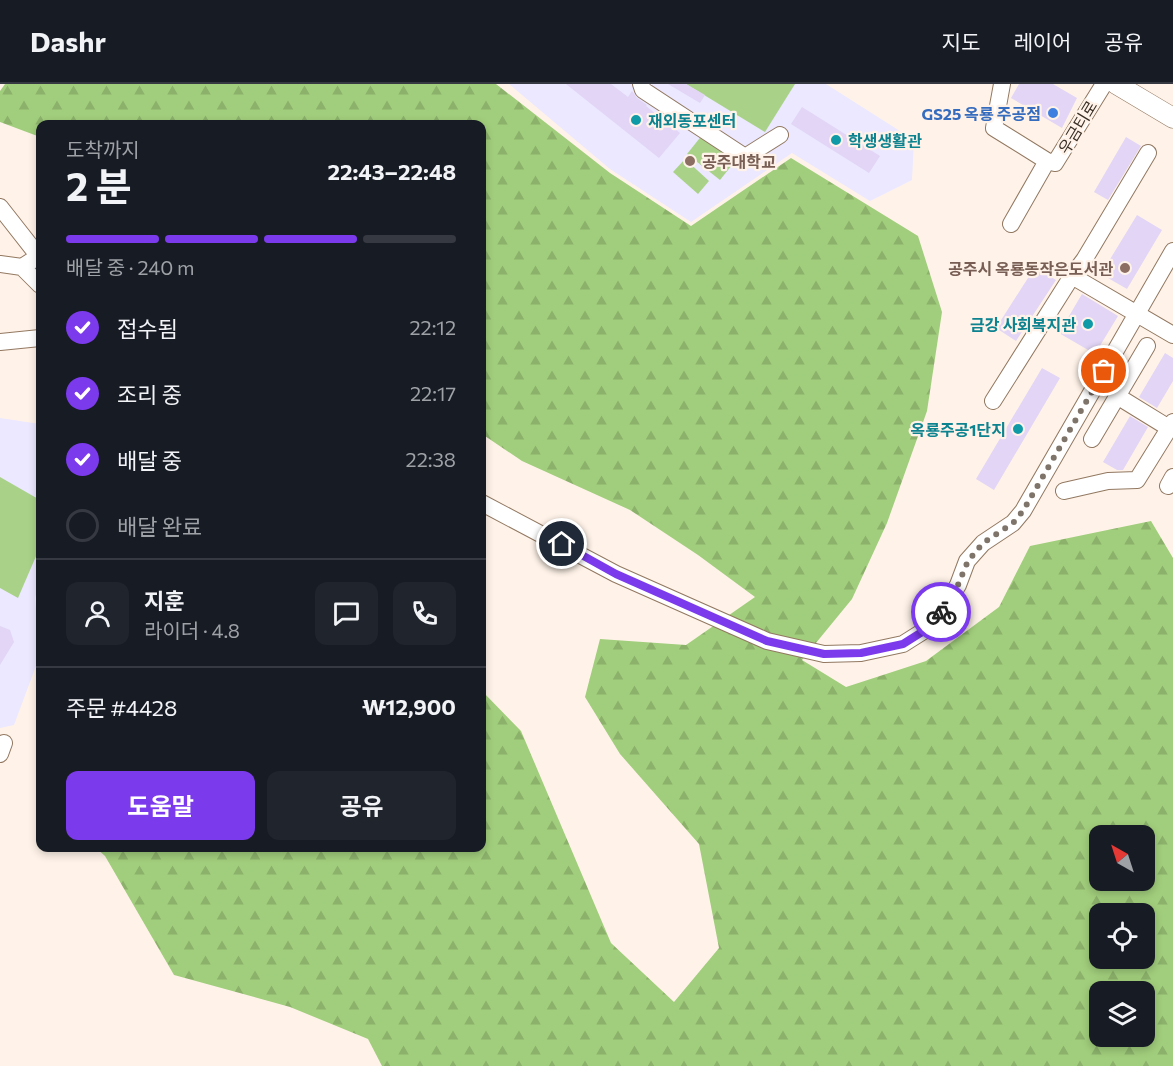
<!DOCTYPE html>
<html lang="ko">
<meta charset="utf-8">
<style>
:root{--surface:#171b24;--page:#20242c;--text:#f1f3f6;--muted:#9ea1a6;--line:#363941;--accent:#7c3aed}
body{margin:0;font-family:Commissioner,"Noto Sans KR",sans-serif;background:var(--page);color:var(--text);height:100vh;display:flex;flex-direction:column;font-size:22px;white-space:nowrap}
*{box-sizing:border-box;margin:0}
p{font-size:20px;color:var(--muted)}
.icon{flex:none;width:33px;height:33px;fill:none;stroke:currentColor;stroke-width:2;stroke-linecap:round;stroke-linejoin:round}
.map{position:relative;flex:1;overflow:hidden}
.details{position:absolute;left:36px;top:36px;width:450px;height:732px;display:flex;flex-direction:column;background:var(--surface);border-radius:12px;box-shadow:0 3px 9px #0003}
.details>*{flex:none}
.needle{width:39px;rotate:321deg}
.tools{position:absolute;left:1089px;top:741px;display:grid;gap:12px}
.tools a{display:grid;place-items:center;width:66px;height:66px;border-radius:12px;background:var(--surface);box-shadow:0 3px 9px #0003;font-size:30px}
.pin{position:absolute;display:grid;place-items:center;width:51px;height:51px;color:#fff;margin:-26px;border:3px solid #fff;border-radius:50%;box-shadow:0 2px 6px #0007}
.courier{position:absolute;display:grid;place-items:center;width:60px;height:60px;margin:-30px;border:4px solid #7c3aed;border-radius:50%;background:#fff;color:#222;box-shadow:0 2px 8px #0007}
.headline em{font-style:normal;font-weight:700}
.headline div{display:flex;flex-direction:column-reverse}
.headline{display:flex;align-items:center;justify-content:space-between;height:102px;padding:0 30px}
h1{font-size:39px;font-weight:700;line-height:45px}
.bar{display:grid;grid-template-columns:repeat(4,1fr);gap:9px 6px;align-content:center;height:72px;padding:0 30px}
.bar i{height:8px;border-radius:4px;background:var(--line)}
.bar .on{background:var(--accent)}
.bar p{grid-column:span 4}
.line{display:flex;align-items:center;gap:15px;padding:0 30px;border-top:2px solid var(--line)}
.line div{flex:1}
.round{display:grid;place-items:center;flex:none;width:63px;height:63px;border-radius:12px;background:var(--page)}
ol{padding:0 30px;list-style:none}
li{display:flex;align-items:center;gap:18px;height:66px}
li p{margin-inline-start:auto}
li .icon{padding:6px;border-radius:50%;background:var(--accent);color:#fff;stroke-width:4}
li:last-child{color:var(--muted)}
li i{width:33px;height:33px;border:3px solid var(--line);border-radius:50%}
.action{display:flex;gap:12px;margin-top:auto;padding:12px 30px}
.action a{flex:1;height:69px;border-radius:12px;background:var(--accent);color:#fff;font-size:24px;font-weight:700;line-height:69px;text-align:center}
.action a+a{background:var(--page);color:var(--text)}
header{display:flex;align-items:center;gap:36px;box-sizing:border-box;height:84px;padding:0 30px;background:var(--surface);border-bottom:2px solid var(--line)}
header strong{font-size:28px}
nav{display:flex;gap:33px;margin-inline-start:auto;font-size:21px}
.map>svg:first-child{display:block}
.commercial{fill:#ebe8ff}
.grass{fill:#a9d288}
.forest{fill:url(#forest-firs);fill-rule:evenodd}
.building{fill:#e2d5f6}
.lines{fill:none;stroke-linecap:round;stroke-linejoin:round}
.minor-casing{stroke:#927861;stroke-width:18}
.major-casing{stroke:#927861;stroke-width:21}
.minor{stroke:#fff;stroke-width:16}
.major{stroke:#fff;stroke-width:20}
.done{stroke:#7f746a;stroke-width:6;stroke-dasharray:0 10.8}
.route{stroke:#7c3aed;stroke-width:8}
.shop-dot{fill:#3f7fe0;stroke:#fff3e9;stroke-width:2}
.culture-dot{fill:#0f9aa8;stroke:#fff3e9;stroke-width:2}
.education-dot{fill:#8d6e63;stroke:#fff3e9;stroke-width:2}
.labels{text-anchor:middle;dominant-baseline:central;stroke-width:4.5;stroke-linejoin:round;paint-order:stroke}
.shop-label{font-size:16px;font-weight:bold;fill:#366cbe;stroke:#fff3e9;text-anchor:end}
.culture-label{font-size:16px;font-weight:bold;fill:#0d838f;stroke:#fff3e9;text-anchor:start}
.street-label{font-size:16px;fill:#3a2f25;stroke:#fff3e9}
.education-label{font-size:16px;font-weight:bold;fill:#785e54;stroke:#fff3e9;text-anchor:start}
</style>
<header>
<strong>Dashr</strong>
<nav><a>지도</a><a>레이어</a><a>공유</a></nav>
</header>
<div class="map">
<svg width="1173" height="982" viewBox="0 0 1173 982">
<defs>
<pattern id="forest-firs" width="22" height="20" patternUnits="userSpaceOnUse" patternTransform="scale(1.5)"><rect width="22" height="20" fill="#a1ce7c"/><path d="M5 1l3.5 6h-7zM16 11l3.5 6h-7z" fill="#8bb16b"/></pattern>
</defs>
<rect width="100%" height="100%" fill="#fff3e9"/>
<path class="commercial" d="M509,0H826L914,56L912,96L870,117L792,69L691,138L610,85Z
M0,334L40,340V494L35,514L40,571L14,641L0,644Z"/>
<path class="grass" d="M686,0H795L765,48Z
M703,50L736,76L720,96L687,70Z
M685,75L709,97L698,110L673,88Z
M0,393L40,416V463L18,514L0,504Z"/>
<path class="forest" d="M5,0H496L610,89L691,142L791,74L918,152L942,228L927,327L887,439L852,515L802,576L846,603L926,577L999,523L1030,462L1151,437L1173,474V982H382L368,955L290,923L174,891L105,772L96,764H482V607L521,647L611,859L674,918L719,864L699,760L620,670L585,613L600,555L686,561L755,513L698,471L630,426L522,377L482,350V40H40V53L0,38V7ZM1100,752H1144V796H1100ZM1100,830H1144V874H1100ZM1100,908H1144V952H1100Z"/>
<path class="building" d="M566,0H611L628,13L632,7L637,14L647,21L646,22L680,49L659,74Z
M668,0H686L705,11L700,19Z
M1019,0H1053L1077,14L1062,44L1011,14Z
M802,23L880,72L869,89L791,40Z
M1126,53L1141,62L1108,116L1094,108Z
M1137,131L1162,146L1127,205L1101,190Z
M1035,183L1056,196L1016,257L996,244Z
M1082,210L1118,232L1095,270L1059,249Z
M1165,269L1173,274V297L1157,324L1139,313Z
M1042,284L1060,294L994,406L976,395Z
M1130,332L1148,343L1123,386H1117L1103,378Z
M0,542L10,546L14,558L0,581Z"/>
<g class="lines">
<g class="minor-casing">
<path id="minor" d="M641,0L643,6L745,73L780,51
M1002,0L994,44L1047,77L1055,79L1104,0
M0,123L40,174
M1011,140L1047,77
M0,180L22,183L39,172
M22,183L40,201
M1072,192L1173,251
M0,258L40,254
M1117,312L1169,344
M993,317L1072,192L1084,176L1148,69
M1092,355L1147,262
M1168,402L1173,393
M1064,407L1108,397L1137,396L1173,338
M482,419L616,490L767,557L824,570L861,569L903,560L922,548L942,527L958,501L967,477L983,459L1013,439L1023,427L1173,167
M0,670L4,659"/>
</g>
<g class="major-casing">
<path id="major" d="M1116,0L1173,34"/>
</g>
<use href="#minor" class="minor"/>
<use href="#major" class="major"/>
</g>
<g class="lines">
<path class="done" d="M941,528L958,501L968,477L983,459L1013,439L1023,427L1104,287"/>
<path class="route" d="M562,460L616,490L767,557L824,570L861,569L903,560L922,548L941,528"/>
</g>
<circle class="shop-dot" cx="1053" cy="29" r="6"/>
<g class="culture-dot">
<circle cx="636" cy="36" r="6"/>
<circle cx="836" cy="56" r="6"/>
<circle cx="1088" cy="240" r="6"/>
<circle cx="1018" cy="345" r="6"/>
</g>
<g class="education-dot">
<circle cx="690" cy="77" r="6"/>
<circle cx="1125" cy="184" r="6"/>
</g>
<g class="labels">
<g class="shop-label">
<text x="1041" y="29">GS25 옥룡 주공점</text>
</g>
<g class="culture-label">
<text x="648" y="36">재외동포센터</text>
<text x="848" y="56">학생생활관</text>
<text x="1076" y="240" text-anchor="end">금강 사회복지관</text>
<text x="1006" y="345" text-anchor="end">옥룡주공1단지</text>
</g>
<g class="street-label">
<text transform="translate(1077 43) rotate(-59)">우금티로</text>
</g>
<g class="education-label">
<text x="702" y="77">공주대학교</text>
<text x="1113" y="184" text-anchor="end">공주시 옥룡동작은도서관</text>
</g>
</g>
</svg>
<div class="tools">
<a><svg class="needle" viewBox="-14 -14 28 28"><path d="M0-13l5 13h-10z" fill="#e53935"/><path d="M0 13l5-13h-10z" fill="#9ea1a6"/></svg></a>
<a><svg class="icon" aria-label="locate" viewBox="0 0 24 24"><circle cx="12" cy="12" r="6"/><path d="M12 2v4M12 18v4M2 12h4M18 12h4"/></svg></a>
<a><svg class="icon" aria-label="layers" viewBox="0 0 24 24"><path d="M12 4l9 5-9 5-9-5zM3 14l9 5 9-5"/></svg></a>
</div>
<div class="pin" style="left:1104px;top:287px;background:#ea580c"><svg class="icon" aria-label="bag" viewBox="0 0 24 24"><path d="M5 8h14l-1 12H6zM9 8a3 3 0 0 1 6 0"/></svg></div>
<div class="pin" style="left:562px;top:460px;background:#1f2937"><svg class="icon" aria-label="home" viewBox="0 0 24 24"><path d="M3 11l9-7 9 7M6 9v11h12V9"/></svg></div>
<div class="courier" style="left:941px;top:528px"><svg class="icon" aria-label="bike" viewBox="0 0 24 24"><circle cx="6" cy="16" r="4"/><circle cx="18" cy="16" r="4"/><path d="M6 16l4-8h5l3 8M10 8l3 8H6M13 5h3"/></svg></div>
<section class="details">
<div class="headline"><div><h1>2 분</h1><p>도착까지</p></div><em>22:43–22:48</em></div>
<div class="bar"><i class="on"></i><i class="on"></i><i class="on"></i><i></i><p>배달 중 · 240 m</p></div>
<ol>
<li><svg class="icon" aria-label="check" viewBox="0 0 24 24"><path d="M5 12l5 5 9-10"/></svg>접수됨<p>22:12</p></li>
<li><svg class="icon" aria-label="check" viewBox="0 0 24 24"><path d="M5 12l5 5 9-10"/></svg>조리 중<p>22:17</p></li>
<li><svg class="icon" aria-label="check" viewBox="0 0 24 24"><path d="M5 12l5 5 9-10"/></svg>배달 중<p>22:38</p></li>
<li><i></i>배달 완료</li>
</ol>
<div class="line" style="height:108px"><a class="round"><svg class="icon" aria-label="person" viewBox="0 0 24 24"><circle cx="12" cy="8" r="4"/><path d="M4 21q1-7 8-7t8 7"/></svg></a><div><b>지훈</b><p>라이더 · 4.8</p></div><a class="round"><svg class="icon" aria-label="chat" viewBox="0 0 24 24"><path d="M4 5h16v11H9l-5 4z"/></svg></a><a class="round"><svg class="icon" aria-label="phone" viewBox="0 0 24 24"><path d="M5 4h4l2 5-3 2q2 4 5 5l2-3 5 2v4C11 20 4 13 5 4z"/></svg></a></div>
<div class="line" style="height:78px"><div>주문 #4428</div><b>₩12,900</b></div>
<div class="action"><a>도움말</a><a>공유</a></div>
</section>
</div>
